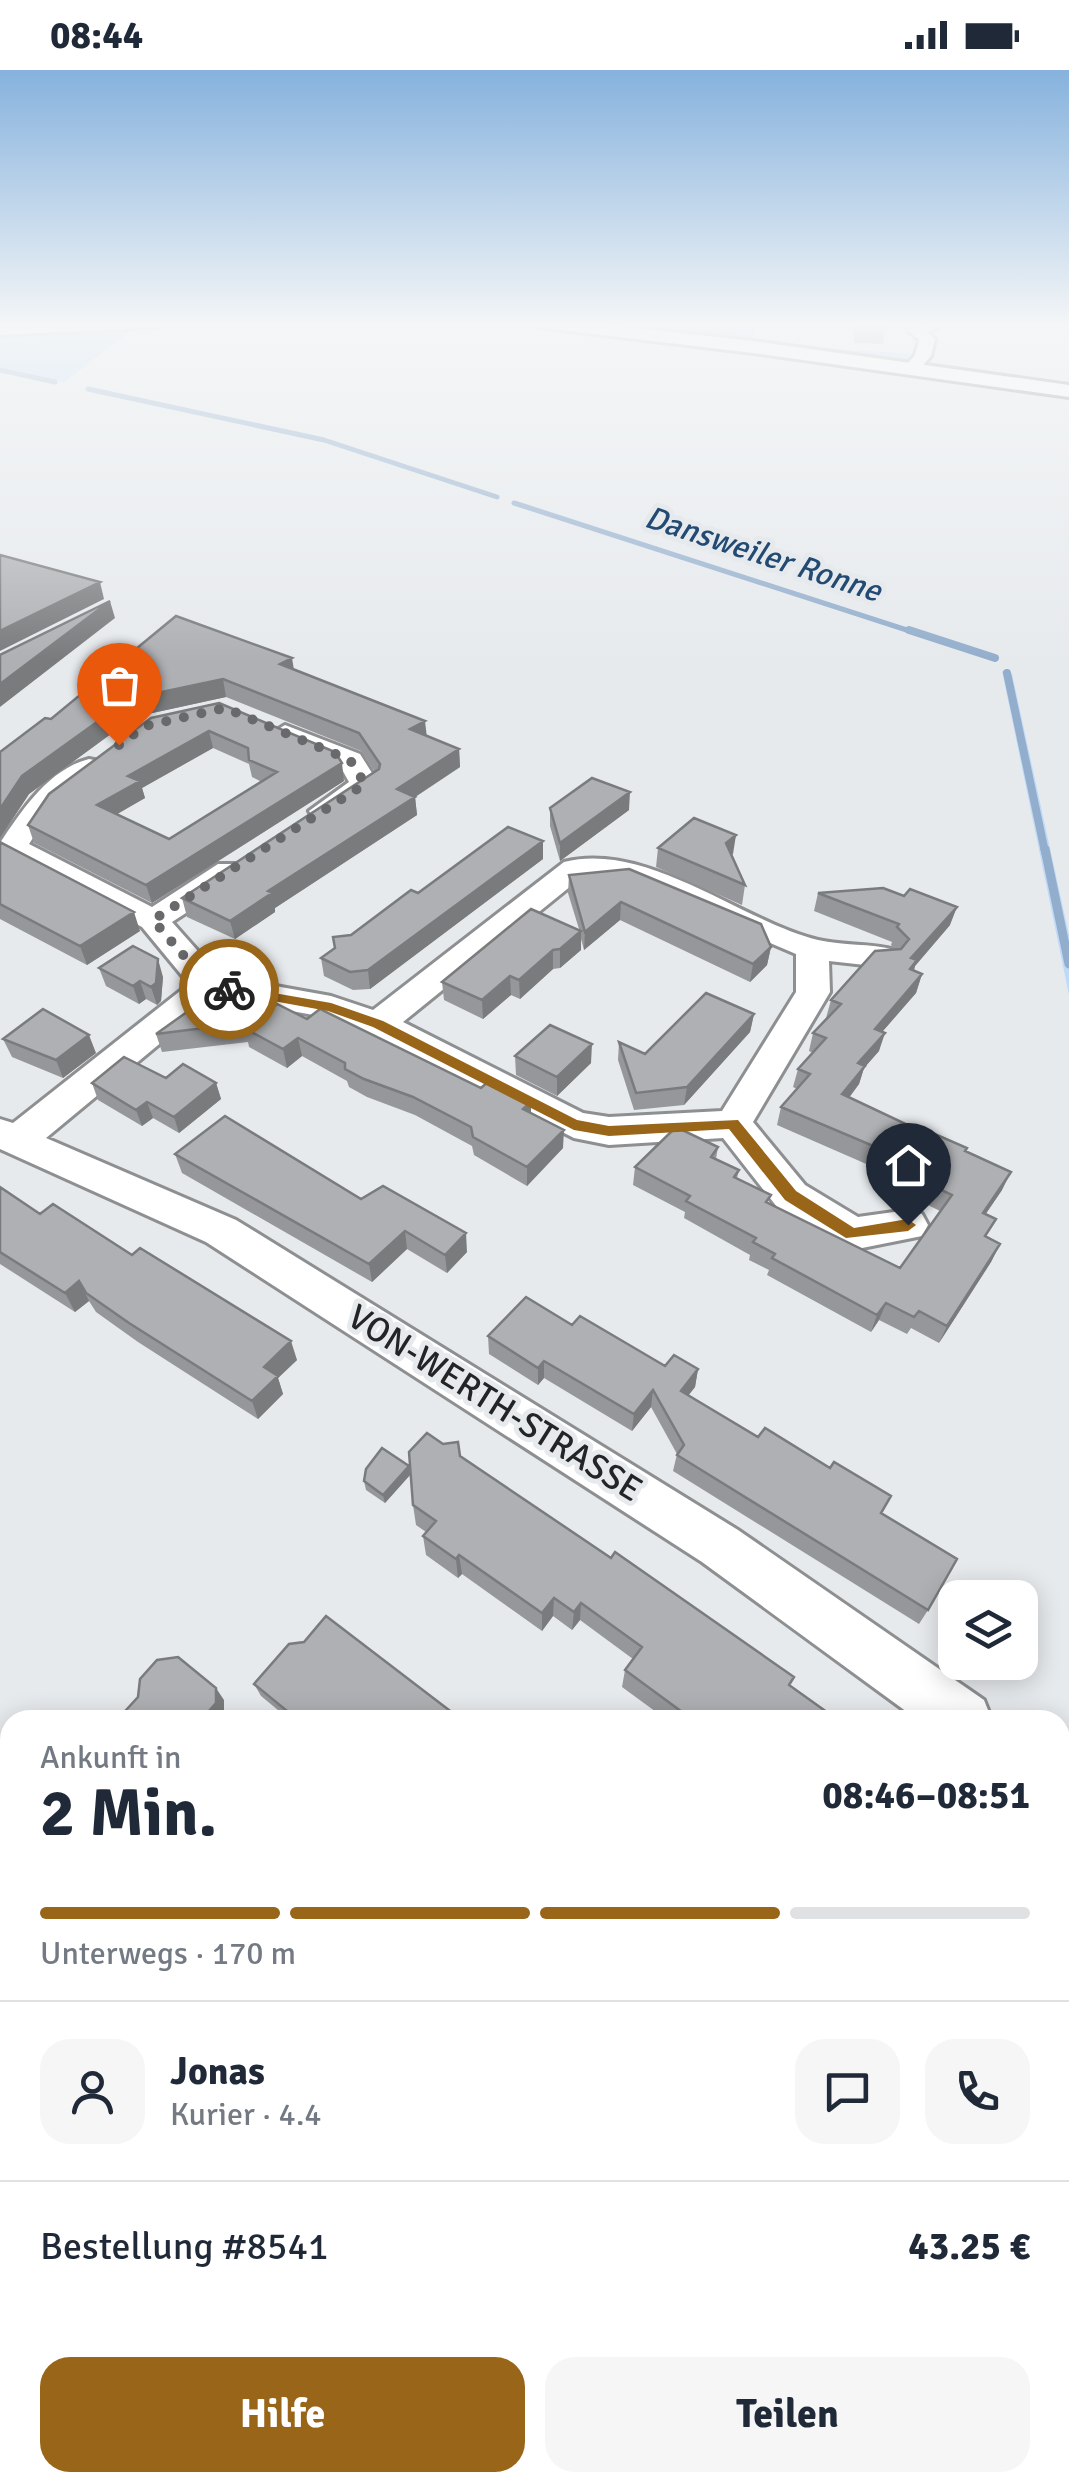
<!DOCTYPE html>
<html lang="de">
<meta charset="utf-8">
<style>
:root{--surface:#fff;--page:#f6f6f7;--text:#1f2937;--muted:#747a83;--line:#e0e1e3;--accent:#986519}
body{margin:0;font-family:Signika,sans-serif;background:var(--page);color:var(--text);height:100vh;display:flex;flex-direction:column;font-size:38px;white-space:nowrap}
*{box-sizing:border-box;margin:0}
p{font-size:32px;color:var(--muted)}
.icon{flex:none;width:55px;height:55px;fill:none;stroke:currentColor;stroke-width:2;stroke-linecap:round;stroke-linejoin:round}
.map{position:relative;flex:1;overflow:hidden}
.drawer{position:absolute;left:0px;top:1640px;width:1070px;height:782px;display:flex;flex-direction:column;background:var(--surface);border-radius:30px 30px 0 0;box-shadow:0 5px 25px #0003}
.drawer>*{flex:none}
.tools{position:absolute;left:938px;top:1510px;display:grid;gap:20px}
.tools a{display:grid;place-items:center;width:100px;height:100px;border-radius:20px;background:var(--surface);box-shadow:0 5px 25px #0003;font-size:50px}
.pin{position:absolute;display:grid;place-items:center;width:85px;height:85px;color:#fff;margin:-102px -42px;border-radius:50% 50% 50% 0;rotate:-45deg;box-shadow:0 0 10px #0007}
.pin .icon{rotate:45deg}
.courier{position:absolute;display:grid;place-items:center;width:100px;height:100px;margin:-50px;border:8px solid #986519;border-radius:50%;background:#fff;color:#222;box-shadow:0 2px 12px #0007}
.headline em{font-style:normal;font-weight:800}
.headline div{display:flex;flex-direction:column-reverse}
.headline{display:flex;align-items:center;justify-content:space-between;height:170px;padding:0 40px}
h1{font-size:65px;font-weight:800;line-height:75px}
.bar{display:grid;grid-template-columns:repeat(4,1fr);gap:15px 10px;align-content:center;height:120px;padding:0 40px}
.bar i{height:12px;border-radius:8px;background:var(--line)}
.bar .current{background:var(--accent)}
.bar p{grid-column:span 4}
.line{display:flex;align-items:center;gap:25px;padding:0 40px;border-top:2px solid var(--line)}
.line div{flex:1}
.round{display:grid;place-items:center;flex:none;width:105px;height:105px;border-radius:30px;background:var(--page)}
.primary-button{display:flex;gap:20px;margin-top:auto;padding:20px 40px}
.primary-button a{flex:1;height:115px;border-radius:30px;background:var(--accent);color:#fff;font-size:40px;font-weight:800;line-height:115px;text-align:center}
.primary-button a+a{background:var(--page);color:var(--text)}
.status{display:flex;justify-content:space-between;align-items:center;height:70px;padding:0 50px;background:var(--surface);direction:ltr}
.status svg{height:28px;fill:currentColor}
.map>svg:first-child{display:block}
.green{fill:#bfdaf7}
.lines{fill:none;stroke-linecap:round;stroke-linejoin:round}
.stream-far2{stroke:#93aecc;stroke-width:5}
.stream-far1{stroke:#93aecc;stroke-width:8}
.stream{stroke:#93aecc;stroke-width:9}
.minor-casing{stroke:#8d8f91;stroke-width:6}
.major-casing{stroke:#8d8f91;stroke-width:6}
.minor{fill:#fff;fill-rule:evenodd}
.major{fill:#fff;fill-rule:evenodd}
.wall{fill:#96979a;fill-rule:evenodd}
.shaded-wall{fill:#7a7b7d}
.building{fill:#aeb0b3;stroke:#7a7b7d;stroke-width:2.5;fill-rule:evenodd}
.route{fill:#986519}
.done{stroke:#68696b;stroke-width:10;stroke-dasharray:0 18}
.labels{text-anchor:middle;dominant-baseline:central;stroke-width:10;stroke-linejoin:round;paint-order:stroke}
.far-water-label{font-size:32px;font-style:italic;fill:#234a73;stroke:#e7eaed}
.street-label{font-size:35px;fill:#232425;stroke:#e7eaed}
</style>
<div class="status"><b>08:44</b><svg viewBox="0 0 49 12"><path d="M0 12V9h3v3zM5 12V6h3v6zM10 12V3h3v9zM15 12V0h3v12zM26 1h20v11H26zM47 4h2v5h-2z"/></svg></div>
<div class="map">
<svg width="1069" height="2422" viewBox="0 0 1069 2422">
<rect width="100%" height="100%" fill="#e7eaed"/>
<path class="green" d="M571,252H755L753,269L827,279L919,284L910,293Z
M125,260L131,261L64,312L0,301V266Z
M73,314L326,370L500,426L495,428L321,371Z
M517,431L551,442L997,587L993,590L512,434Z
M1002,601L1012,604L1069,865V925Z"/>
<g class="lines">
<path class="stream-far2" d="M0,300L55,312
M88,319L324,370L497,427
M514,433L916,563"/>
<path class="stream-far1" d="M909,560L995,588
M1007,603L1045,782"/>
<path class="stream" d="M1045,779L1069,894"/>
<g class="minor-casing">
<path id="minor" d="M930,252L946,254L927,262L935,269L931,286L917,302H905L903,299L915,285L919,270L908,260Z
M285,655L360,684L379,714L333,747H313L309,741L349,712L340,696L276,669L272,663Z
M89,689L99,691L103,697L99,703L52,739L29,774L152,837L218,794H240L244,801L240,808L172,852L220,906L331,926L373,940L564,792C647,771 739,850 818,870C843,876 870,873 895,880L900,887L895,894L883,897L829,891L830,922L753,1052L805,1115L858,1147L908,1140L922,1144L928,1155L922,1166L852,1180L837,1175L777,1137L723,1068L609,1075L574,1068L366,962L324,947L216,927L46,1068L236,1150L738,1460L984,1630L992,1650H918L702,1492L206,1172L0,1079V1049L13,1053L189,914L142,857L0,781V773C22,740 49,699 89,689ZM582,807H614L796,884V922L722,1041L609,1047L583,1043L403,952Z
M1060,1690L1069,1694V1755L1060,1751Z
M0,2280L10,2284V2366L0,2362Z
M46,2412H183L180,2422H50Z
M839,2412H917V2422H839Z"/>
</g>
<g class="major-casing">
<path id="major" d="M169,252L160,257L0,265V253Z
M528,252H584L761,272L1069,315V327L761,284L537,257Z"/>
</g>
<use href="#minor" class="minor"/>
<use href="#major" class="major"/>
</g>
<path class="wall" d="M854,252H886L883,274L854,273Z
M176,546L294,599L427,666L459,679L460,697L415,727L417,745L275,838V842L235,869L187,847L182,828L375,702L361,681L226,627L134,647L29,724L0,768V682L51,649Z
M219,633L344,711L152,833L34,773L28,755ZM213,678L249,694L252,707L262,712L169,769L116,744L145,728L142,718Z
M550,738L629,740L560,791L550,756Z
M736,765L731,785L745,815L742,835L656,797L658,778Z
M0,772L140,861L87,895L0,849Z
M543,789L370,919L353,920L324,906L321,888L351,865L418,823Z
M569,805L771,877L767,895L750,912L620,850L584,880L581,869V880L560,898L553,899L520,929L511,925L483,949L444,930L442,912L579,859L568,823Z
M818,823L950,855L915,896L914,901L922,904L916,923L882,962L879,981L864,998L859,1014L849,1028L933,1067L967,1078L966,1082L1002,1120L985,1145L987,1167L1000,1174L991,1192L939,1273L911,1258L907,1264L879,1250L871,1262L767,1205L769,1200L749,1190L750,1185L684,1148L685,1142L633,1115L635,1097L718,1077L716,1089L739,1100L737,1108L769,1134L900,1198L940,1141L877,1110L880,1100L777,1055L781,1037L797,1019L793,1017L798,999L813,983L809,981L813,963L826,948L831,930L896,880L891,875L892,872L814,841Z
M99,898L163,907L161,931L157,935L146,929L139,934L106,916Z
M754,944L750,962L684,1035L634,1040L618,990L619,972L645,984Z
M261,946L307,949L531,1043L563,1078L527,1116L474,1085L472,1076L415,1045L367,1027L349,1017L347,1011L302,986L287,998L249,977L248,972L162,982L156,964Z
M3,969L96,983L63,1008L12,987Z
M515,986L591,993L557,1026L516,1005Z
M166,1008L216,1013L221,1029L179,1063L153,1048L142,1056L98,1030L92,1013Z
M175,1084L361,1129L467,1182L447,1203L407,1179L372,1212L182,1103Z
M0,1117L40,1144L297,1290L278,1308L283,1324L258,1349L138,1272L96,1242L89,1231L75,1242L0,1194Z
M572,1255L665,1296L698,1299L695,1317L688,1326L882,1444L928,1540L919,1554L673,1401L677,1384L651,1337L632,1361L544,1308L538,1315L489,1284L488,1266Z
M460,1386L790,1615L838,1650H667L622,1617L625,1600L633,1589L580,1550L572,1560L553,1546L542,1561L462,1504L458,1508L426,1485L423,1466L426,1462L416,1455L413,1435Z
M409,1396L410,1405L385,1433L366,1420L364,1411Z
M254,1614L462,1650H290L261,1626Z
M1060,2391L1069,2394V2422H1033V2412H1060Z
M948,2412H959L988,2422H948Z"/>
<path class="shaded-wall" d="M100,512L104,529L0,581V561Z
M110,531L115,548L0,637V614Z
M292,588L295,606L280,594Z
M223,609L226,627L134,647L29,724L0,768V739L22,706L129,629Z
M425,651L427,668L410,659Z
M209,661L213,678L142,718L145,728L102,753L97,735L128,706Z
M459,679L460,697L409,731L415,727L417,745L275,838V842L235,869L230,851L397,719Z
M342,693L344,711L152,833L146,815Z
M630,722L629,740L560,791V773Z
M736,765L733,784L723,792L726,773Z
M543,771V789L370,919L368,900Z
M621,832L620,850L584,880L585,862Z
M957,837L950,855L915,896L911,909L904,917L911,888Z
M134,842L140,861L87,895L80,876Z
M581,861V880L560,898V879Z
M771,877L767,895L750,912L753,894Z
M553,880V899L520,929L519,910Z
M158,889L163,907L161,931L157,935L151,917Z
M922,904L916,923L869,977L875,959Z
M510,906L511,925L483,949L482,930Z
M140,911L146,929L139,934L133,916Z
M754,944L750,962L684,1035L687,1017Z
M885,963L879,981L864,998L859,1014L837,1043L842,1024L858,993Z
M89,965L96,983L63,1008L56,990Z
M298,968L302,986L287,998L283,979Z
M592,974L591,993L557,1026V1007Z
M216,1013L221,1029L179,1063L174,1047Z
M147,1032L153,1048L142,1056L136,1040Z
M531,1032V1050L523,1039Z
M564,1060L563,1078L527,1116V1097Z
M1011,1102L1002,1120L974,1161L983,1143Z
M405,1161L407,1179L372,1212L369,1194Z
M466,1163L467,1182L447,1203L445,1185Z
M1000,1174L991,1192L939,1273L947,1256Z
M79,1211L89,1231L75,1242L65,1223Z
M886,1233L879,1250L871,1262L877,1245Z
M291,1271L297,1290L278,1308L283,1324L258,1349L252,1331L264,1297Z
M544,1291V1308L538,1315V1298Z
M698,1299L695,1317L678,1338L681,1321Z
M653,1320L651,1337L632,1361L634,1344Z
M409,1396L410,1405L385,1433L383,1425Z
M459,1485L462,1504L458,1508L456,1489Z
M554,1528L553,1546L542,1561V1543Z
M581,1533L580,1550L572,1560L574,1542Z
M216,1618L224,1630V1645L219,1650H201Z
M0,2019L10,2029V2045L0,2034Z
M1060,2391L1069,2394V2398L1060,2395Z
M953,2412H959L988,2422H969Z"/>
<path class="building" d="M857,252H886L887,257L857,256Z
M0,485L100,512L0,561Z
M110,531L0,614V585Z
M176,546L292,588L280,594L425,651L410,659L459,679L397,719L415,727L268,821L272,823L230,851L182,828L379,699L380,694L359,663L223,609L129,629L22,706L0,739V682L45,648L51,649Z
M219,633L335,682L342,693L146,815L28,755L49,724L151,648ZM209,661L248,678L249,690L277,702L169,769L97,735L140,711L128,706Z
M592,708L630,722L560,773L550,738Z
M694,748L736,765L726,773L745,815L658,778Z
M508,757L543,771L368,900L350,902L321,888L335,878L333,867L351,865L411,820L418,823Z
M0,772L134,842L80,876L0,834Z
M629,799L761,854L771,877L753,894L621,832L585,862L569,805Z
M883,818L904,826L910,819L957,837L911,888L917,890L910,899L922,904L875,959L885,963L858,993L865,996L842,1024L933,1067L935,1064L967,1078L965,1081L1011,1102L983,1143L996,1149L985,1166L1000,1174L947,1256L919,1241L914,1247L886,1233L877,1245L772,1188L775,1184L753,1172L756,1168L686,1131L690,1126L635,1097L676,1057L718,1077L711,1087L739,1100L734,1107L771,1125L766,1132L900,1198L952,1125L883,1092L890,1083L781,1037L810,1004L798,999L826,968L813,963L841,934L831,930L875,881L901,879L909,869L897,857L899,854L818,823Z
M531,839L581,861L560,879L553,880L519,910L510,906L482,930L442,912Z
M133,876L158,889L156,913L151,917L140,911L133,916L99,898Z
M215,922L261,946L277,934L307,949L320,939L481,1018L489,1011L531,1032L523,1039L564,1060L527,1097L473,1067L471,1057L413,1027L364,1009L345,999V993L298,968L283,979L244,958L252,952L156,964Z
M706,923L754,944L687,1017L636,1023L619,972L645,984Z
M43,939L89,965L56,990L3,969Z
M550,955L592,974L557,1007L515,986Z
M124,987L166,1008L183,994L216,1013L174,1047L147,1032L136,1040L92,1013Z
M225,1046L361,1129L383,1116L466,1163L445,1185L405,1161L369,1194L175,1084Z
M0,1117L40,1144L53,1134L132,1185L140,1178L291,1271L264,1297L278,1306L252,1331L129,1253L86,1223L79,1211L65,1223L0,1182Z
M526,1227L572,1255L580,1246L665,1296L674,1285L698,1299L681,1321L758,1367L765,1358L830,1398L834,1392L891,1426L881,1443L957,1489L928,1540L677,1385L684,1375L653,1320L634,1344L544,1291L538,1298L488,1266Z
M427,1363L443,1374L458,1372L460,1386L611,1488L615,1482L794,1607L789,1615L838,1650H693L625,1600L642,1577L581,1533L574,1542L554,1528L542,1543L459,1485L456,1489L423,1466L436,1451L413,1435L409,1382Z
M382,1378L409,1396L383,1425L364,1411L366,1399Z
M326,1546L462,1650H298L254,1614L289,1574L304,1572Z
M178,1587L216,1618V1633L201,1650H117L138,1627L140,1609L157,1590Z
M0,2034L10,2045V2123L0,2112Z
M1060,2395L1069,2398V2422H1052V2412H1060Z
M264,2412H377L374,2422H260Z
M699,2412H788L784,2422H708Z"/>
<linearGradient id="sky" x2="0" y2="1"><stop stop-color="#86b2dd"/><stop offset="0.43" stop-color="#f4f6f7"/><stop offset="1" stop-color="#f4f6f7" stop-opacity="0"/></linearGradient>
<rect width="1069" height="591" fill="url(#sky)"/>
<path class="route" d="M229,915L331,933L383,951L577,1050L609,1056L738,1050L796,1121L854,1158L908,1149L916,1155L908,1161L846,1168L785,1130L729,1059L609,1066L574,1060L373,957L328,941L224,922V916Z"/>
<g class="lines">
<path class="done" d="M119,675L145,656L225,638L350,690L365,714L153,850L209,915L229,919"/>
</g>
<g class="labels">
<g class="far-water-label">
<text transform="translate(763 484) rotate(18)">Dansweiler Ronne</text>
</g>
<g class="street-label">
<text transform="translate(495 1333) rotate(32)">VON-WERTH-STRASSE</text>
</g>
</g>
</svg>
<div class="tools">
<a><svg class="icon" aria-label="layers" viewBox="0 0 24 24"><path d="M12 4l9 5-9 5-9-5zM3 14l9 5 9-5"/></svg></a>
</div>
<div class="pin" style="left:119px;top:675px;background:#ea580c"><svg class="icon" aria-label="bag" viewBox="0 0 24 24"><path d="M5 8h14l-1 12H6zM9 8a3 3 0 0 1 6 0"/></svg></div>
<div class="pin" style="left:908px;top:1155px;background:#1f2937"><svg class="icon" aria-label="home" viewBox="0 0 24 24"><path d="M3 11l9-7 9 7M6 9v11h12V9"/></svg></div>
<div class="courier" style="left:229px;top:919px"><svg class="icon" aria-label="bike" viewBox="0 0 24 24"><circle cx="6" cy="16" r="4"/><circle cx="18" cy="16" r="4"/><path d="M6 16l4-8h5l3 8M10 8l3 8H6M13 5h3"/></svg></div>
<section class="drawer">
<div class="headline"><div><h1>2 Min.</h1><p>Ankunft in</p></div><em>08:46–08:51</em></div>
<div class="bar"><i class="current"></i><i class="current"></i><i class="current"></i><i></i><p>Unterwegs · 170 m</p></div>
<div class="line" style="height:180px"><a class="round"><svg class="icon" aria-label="person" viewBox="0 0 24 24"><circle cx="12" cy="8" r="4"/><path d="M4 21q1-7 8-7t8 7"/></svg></a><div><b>Jonas</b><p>Kurier · 4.4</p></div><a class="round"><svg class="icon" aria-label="chat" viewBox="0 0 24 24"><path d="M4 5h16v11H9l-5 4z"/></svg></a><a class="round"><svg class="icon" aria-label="phone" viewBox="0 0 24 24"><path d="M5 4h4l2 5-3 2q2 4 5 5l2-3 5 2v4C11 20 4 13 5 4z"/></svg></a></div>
<div class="line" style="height:130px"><div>Bestellung #8541</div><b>43.25 €</b></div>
<div class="primary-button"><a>Hilfe</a><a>Teilen</a></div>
</section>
</div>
